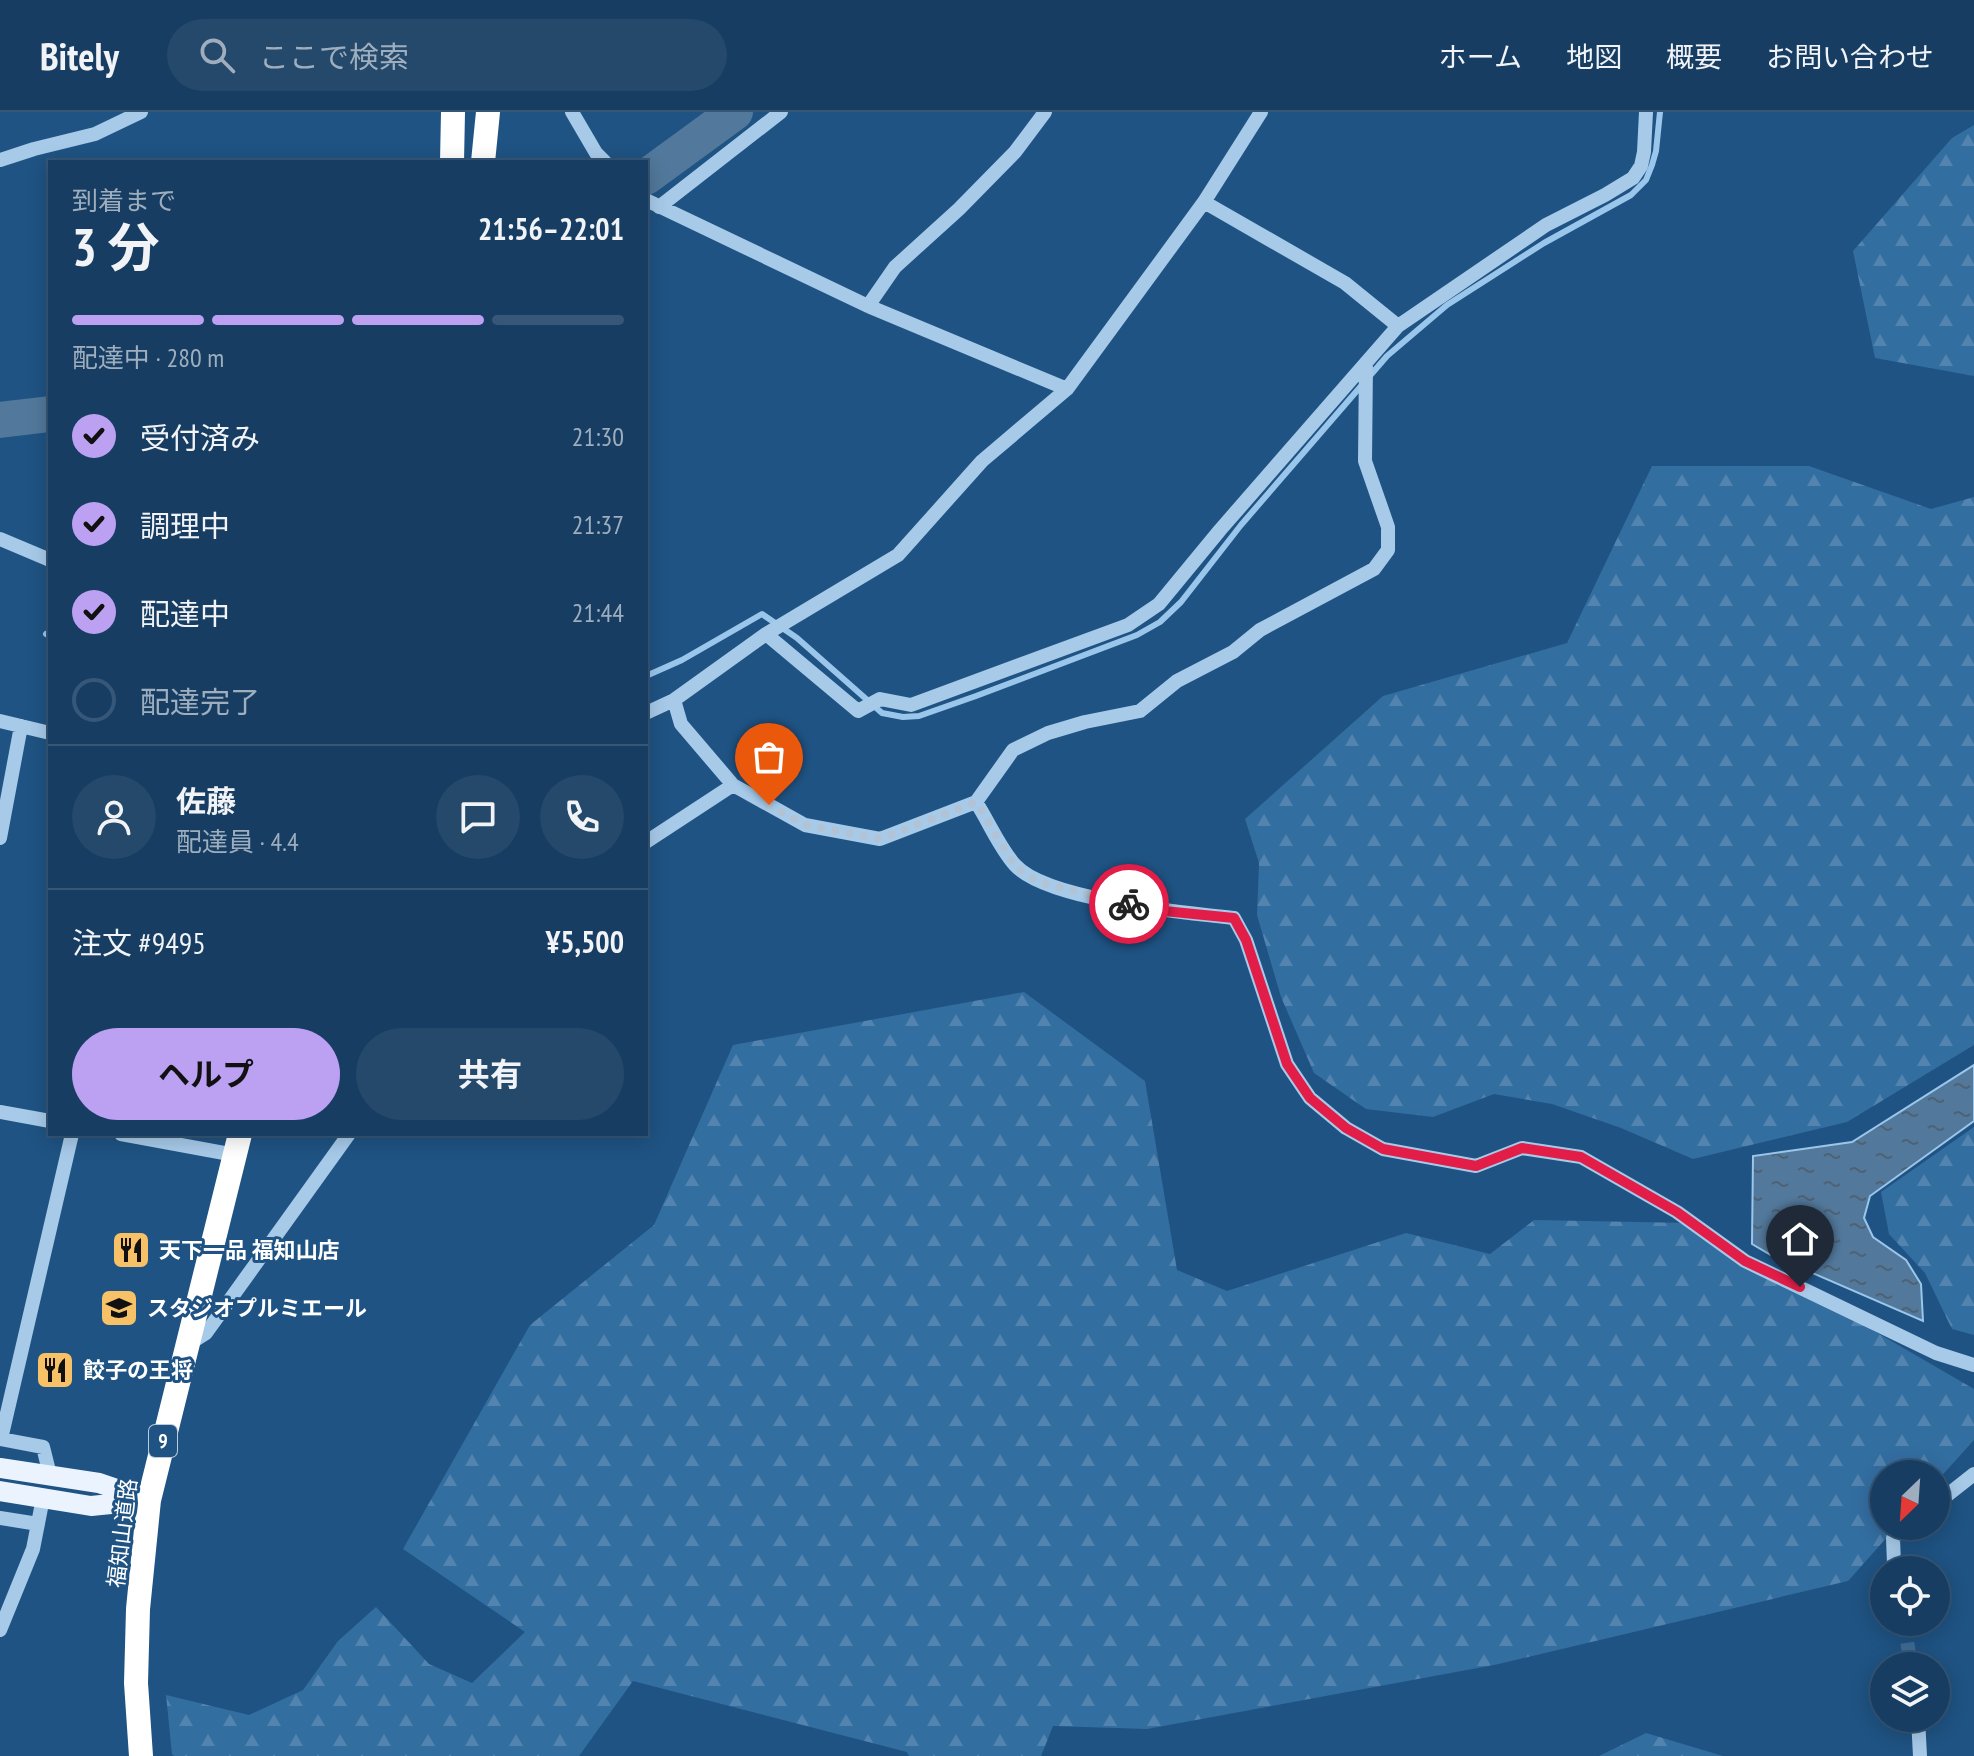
<!DOCTYPE html>
<html lang="ja">
<meta charset="utf-8">
<style>
:root{--surface:#173e62;--page:#24496b;--text:#f1f3f6;--muted:#9eaebe;--line:#365777;--accent:#bca0f2}
body{margin:0;font-family:"PT Sans Narrow","Noto Sans JP",sans-serif;background:var(--page);color:var(--text);height:100vh;display:flex;flex-direction:column;font-size:30px;white-space:nowrap}
*{box-sizing:border-box;margin:0}
p{font-size:26px;color:var(--muted)}
.icon{flex:none;width:44px;height:44px;fill:none;stroke:currentColor;stroke-width:2;stroke-linecap:round;stroke-linejoin:round}
.map{position:relative;flex:1;overflow:hidden}
.sheet{position:absolute;left:48px;top:48px;width:600px;height:976px;display:flex;flex-direction:column;background:var(--surface);border-radius:0px;box-shadow:0 4px 20px #0003,0 0 0 2px var(--line)}
.sheet>*{flex:none}
.needle{width:52px;rotate:205deg}
.tools{position:absolute;left:1870px;top:1348px;display:grid;gap:16px}
.tools a{display:grid;place-items:center;width:80px;height:80px;border-radius:50%;background:var(--surface);box-shadow:0 4px 20px #0003,0 0 0 2px var(--line);font-size:40px}
.pin{position:absolute;display:grid;place-items:center;width:68px;height:68px;color:#fff;margin:-82px -34px;border-radius:50% 50% 50% 0;rotate:-45deg;box-shadow:0 0 8px #0007}
.pin .icon{rotate:45deg}
.courier{position:absolute;display:grid;place-items:center;width:80px;height:80px;margin:-40px;border:6px solid #e11d48;border-radius:50%;background:#fff;color:#222;box-shadow:0 2px 10px #0007}
.overview em{font-style:normal;font-weight:700}
.overview div{display:flex;flex-direction:column-reverse}
.overview{display:flex;align-items:center;justify-content:space-between;height:136px;padding:0 24px}
h1{font-size:52px;font-weight:700;line-height:60px}
.bar{display:grid;grid-template-columns:repeat(4,1fr);gap:12px 8px;align-content:center;height:96px;padding:0 24px}
.bar i{height:10px;border-radius:6px;background:var(--line)}
.bar .selected{background:var(--accent)}
.bar p{grid-column:span 4}
.line{display:flex;align-items:center;gap:20px;padding:0 24px;border-top:2px solid var(--line)}
.line div{flex:1}
.round{display:grid;place-items:center;flex:none;width:84px;height:84px;border-radius:42px;background:var(--page)}
ol{padding:0 24px;list-style:none}
li{display:flex;align-items:center;gap:24px;height:88px}
li p{margin-inline-start:auto}
li .icon{padding:8px;border-radius:50%;background:var(--accent);color:#111;stroke-width:4}
li:last-child{color:var(--muted)}
li i{width:44px;height:44px;border:4px solid var(--line);border-radius:50%}
.button{display:flex;gap:16px;margin-top:auto;padding:16px 24px}
.button a{flex:1;height:92px;border-radius:48px;background:var(--accent);color:#111;font-size:32px;font-weight:700;line-height:92px;text-align:center}
.button a+a{background:var(--page);color:var(--text)}
header{display:flex;align-items:center;gap:48px;box-sizing:border-box;height:112px;padding:0 40px;background:var(--surface);border-bottom:2px solid var(--line)}
header strong{font-size:38px}
nav{display:flex;gap:44px;margin-inline-start:auto;font-size:28px}
.search{width:560px;height:72px;background:var(--page);display:flex;align-items:center;gap:20px;box-sizing:border-box;padding:0 28px;border-radius:44px;color:var(--muted);font-size:30px}
.map>svg:first-child{display:block}
.forest{fill:url(#forest-firs)}
.water{fill:url(#water-ripples);stroke:#9ac6eb;stroke-width:2}
.lines{fill:none;stroke-linecap:round;stroke-linejoin:round}
.stream{stroke:#9ac6eb;stroke-width:6}
.river{stroke:#52789b;stroke-width:36}
.minor-tunnel{stroke:#416d96;stroke-width:14;stroke-dasharray:14 7;stroke-linecap:butt}
.minor{stroke:#a7cae9;stroke-width:14}
.major{stroke:#eaf3fe;stroke-width:20}
.highway{stroke:#fff;stroke-width:24}
.done{stroke:#b1c3d4;stroke-width:8;stroke-dasharray:0 14.4}
.route{stroke:#e11d48;stroke-width:10}
.labels{text-anchor:middle;dominant-baseline:central;stroke-width:6;stroke-linejoin:round;paint-order:stroke}
.shield{fill:#1f5383;stroke:#bccbda;stroke-width:2}
.shield-label{font-size:20px;font-weight:bold;fill:#fff}
.poi-label{font-size:22px;font-weight:bold;fill:#fff;stroke:#1f5383;text-anchor:start}
.street-label{font-size:22px;fill:#fff;stroke:#1f5383}
</style>
<header>
<strong>Bitely</strong>
<div class="search"><svg class="icon" aria-label="search" viewBox="0 0 24 24"><circle cx="10" cy="10" r="6"/><path d="M15 15l6 6"/></svg>ここで検索</div>
<nav><a>ホーム</a><a>地図</a><a>概要</a><a>お問い合わせ</a></nav>
</header>
<div class="map">
<svg width="1974" height="1644" viewBox="0 0 1974 1644">
<defs>
<pattern id="forest-firs" width="22" height="20" patternUnits="userSpaceOnUse" patternTransform="scale(2)"><rect width="22" height="20" fill="#336ea1"/><path d="M5 1l3.5 6h-7zM16 11l3.5 6h-7z" fill="#5284af"/></pattern>
<pattern id="water-ripples" width="26" height="14" patternUnits="userSpaceOnUse" patternTransform="scale(2)"><rect width="26" height="14" fill="#52789b"/><path d="M2 4q2-2 4 0t4 0M15 11q2-2 4 0t4 0" fill="none" stroke="#4f6274"/></pattern>
</defs>
<rect width="100%" height="100%" fill="#1f5383"/>
<path class="forest" d="M1974,13V264L1875,246L1853,139L1952,26Z
M1652,354H1809L1931,397L1974,385V933L1847,1010L1693,1047L1621,1016L1552,992L1494,982L1433,1005L1366,997L1314,961L1281,885L1257,803L1259,751L1245,707L1383,584L1567,531Z
M1024,880L1145,969L1177,1158L1227,1179L1406,1121L1490,1142L1534,1108L1688,1111L1974,1277V1328L1936,1370V1362H1884V1414H1897L1848,1469L1494,1553L1147,1617L1053,1614L1041,1644H909L907,1640L633,1569L579,1644H174L172,1642L166,1583L249,1603L303,1578L338,1529L376,1495L429,1552L472,1571L525,1520L403,1437L530,1213L654,1113L733,933Z
M1974,1015V1223L1952,1217L1925,1161L1889,1122L1881,1080Z
M1646,1621L1723,1644H1599Z"/>
<path class="water" d="M1974,953V1009L1870,1084L1864,1106L1873,1125L1906,1148L1921,1172L1923,1209L1771,1143L1752,1132L1753,1044L1852,1030Z"/>
<g class="lines">
<path class="stream" d="M46,522L50,524
M646,564L682,548L762,502L797,526L882,601L903,605L919,604L976,584L1137,523L1160,510L1181,490L1241,413L1387,244L1447,193L1544,131L1631,83L1646,68L1652,53L1656,39L1660,0"/>
<path class="river" d="M646,65L735,0
M0,308L50,302"/>
<path class="minor-tunnel" d="M1904,1510L1911,1554"/>
<path class="minor" d="M572,0L596,41L605,50
M0,48L34,37L95,22L141,0
M646,88L868,194L1067,277
M1204,90L1345,171L1398,214
M659,95L781,0
M868,194L895,155L959,97L1015,40L1045,0
M0,427L50,448
M766,522L858,599L880,587L911,593L1128,513L1159,492L1220,418L1398,214L1546,113L1605,83L1633,66L1641,54L1644,40L1646,0
M674,588L681,612L733,673L805,713L880,727L976,690L1013,638L1048,621L1085,610L1140,599L1177,569L1233,540L1260,518L1374,457L1388,438V415L1365,349L1366,251
M646,601L674,588L766,522L898,443L982,349L1067,277L1204,90L1261,0
M0,609L50,621
M976,690C989,710 999,735 1015,753C1046,788 1186,801 1234,806L1246,828L1287,952L1310,986L1346,1016L1383,1037L1476,1054L1522,1036L1581,1045L1677,1100L1745,1149L1936,1241L1974,1253
M0,726L21,614
M646,730L733,673
M0,1000L50,1009
M121,1022L235,1043
M187,1233L206,1221L349,1022
M0,1327L43,1335L50,1363
M1,1327L72,1022
M1936,1392L1974,1362
M0,1406L38,1412
M1894,1452L1893,1426L1909,1414
M0,1518L33,1437L43,1386
M1918,1606L1920,1644"/>
<path class="major" d="M0,1356L99,1371L149,1388
M0,1379L91,1394L141,1389"/>
<path class="highway" d="M452,50L453,0
M483,50L488,0
M141,1644L136,1571L138,1497L149,1388L240,1022"/>
</g>
<g class="lines">
<path class="done" d="M769,693L805,713L880,727L976,690L1015,754L1038,770L1129,792"/>
<path class="route" d="M1129,792L1154,798L1234,806L1246,828L1287,952L1310,986L1346,1016L1383,1037L1476,1054L1522,1036L1581,1045L1677,1100L1745,1149L1800,1175"/>
</g>
<defs>
<g id="restaurant-square" transform="scale(2)"><rect x="-9" y="-9" width="18" height="18" rx="4" fill="#f7c167" stroke="#1f5383"/><path d="M-5-6h1v4h1v-4h1v4h1v-4h1v5L-1.5 .5V6h-2V.5L-5-1ZM5-6V6H3V1.5H1.5Q1.5-4 5-6Z" fill="#111"/></g>
<g id="school-square" transform="scale(2)"><rect x="-9" y="-9" width="18" height="18" rx="4" fill="#f7c167" stroke="#1f5383"/><path d="M0-5L7-2L0 1L-7-2ZM-4 1L0 2.5L4 1V4Q0 6-4 4Z" fill="#111"/></g>
</defs>
<g fill-rule="evenodd">
<use href="#restaurant-square" x="131" y="1138"/>
<use href="#school-square" x="119" y="1196"/>
<use href="#restaurant-square" x="55" y="1258"/>
</g>
<g class="labels">
<rect class="shield" x="149" y="1313" width="28" height="32" rx="6"/>
<g class="shield-label">
<text x="163" y="1329">9</text>
</g>
<g class="poi-label">
<text x="159" y="1138">天下一品 福知山店</text>
<text x="147" y="1196">スタジオプルミエール</text>
<text x="83" y="1258">餃子の王将</text>
</g>
<g class="street-label">
<text transform="translate(122 1421) rotate(-83)">福知山道路</text>
</g>
</g>
</svg>
<div class="tools">
<a><svg class="needle" viewBox="-14 -14 28 28"><path d="M0-13l5 13h-10z" fill="#e53935"/><path d="M0 13l5-13h-10z" fill="#9eaebe"/></svg></a>
<a><svg class="icon" aria-label="locate" viewBox="0 0 24 24"><circle cx="12" cy="12" r="6"/><path d="M12 2v4M12 18v4M2 12h4M18 12h4"/></svg></a>
<a><svg class="icon" aria-label="layers" viewBox="0 0 24 24"><path d="M12 4l9 5-9 5-9-5zM3 14l9 5 9-5"/></svg></a>
</div>
<div class="pin" style="left:769px;top:693px;background:#ea580c"><svg class="icon" aria-label="bag" viewBox="0 0 24 24"><path d="M5 8h14l-1 12H6zM9 8a3 3 0 0 1 6 0"/></svg></div>
<div class="pin" style="left:1800px;top:1175px;background:#1f2937"><svg class="icon" aria-label="home" viewBox="0 0 24 24"><path d="M3 11l9-7 9 7M6 9v11h12V9"/></svg></div>
<div class="courier" style="left:1129px;top:792px"><svg class="icon" aria-label="bike" viewBox="0 0 24 24"><circle cx="6" cy="16" r="4"/><circle cx="18" cy="16" r="4"/><path d="M6 16l4-8h5l3 8M10 8l3 8H6M13 5h3"/></svg></div>
<section class="sheet">
<div class="overview"><div><h1>3 分</h1><p>到着まで</p></div><em>21:56–22:01</em></div>
<div class="bar"><i class="selected"></i><i class="selected"></i><i class="selected"></i><i></i><p>配達中 · 280 m</p></div>
<ol>
<li><svg class="icon" aria-label="check" viewBox="0 0 24 24"><path d="M5 12l5 5 9-10"/></svg>受付済み<p>21:30</p></li>
<li><svg class="icon" aria-label="check" viewBox="0 0 24 24"><path d="M5 12l5 5 9-10"/></svg>調理中<p>21:37</p></li>
<li><svg class="icon" aria-label="check" viewBox="0 0 24 24"><path d="M5 12l5 5 9-10"/></svg>配達中<p>21:44</p></li>
<li><i></i>配達完了</li>
</ol>
<div class="line" style="height:144px"><a class="round"><svg class="icon" aria-label="person" viewBox="0 0 24 24"><circle cx="12" cy="8" r="4"/><path d="M4 21q1-7 8-7t8 7"/></svg></a><div><b>佐藤</b><p>配達員 · 4.4</p></div><a class="round"><svg class="icon" aria-label="chat" viewBox="0 0 24 24"><path d="M4 5h16v11H9l-5 4z"/></svg></a><a class="round"><svg class="icon" aria-label="phone" viewBox="0 0 24 24"><path d="M5 4h4l2 5-3 2q2 4 5 5l2-3 5 2v4C11 20 4 13 5 4z"/></svg></a></div>
<div class="line" style="height:104px"><div>注文 #9495</div><b>¥5,500</b></div>
<div class="button"><a>ヘルプ</a><a>共有</a></div>
</section>
</div>
